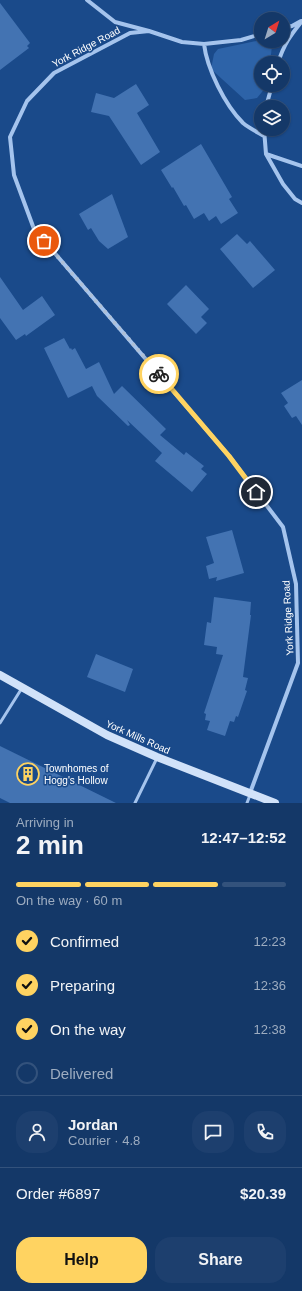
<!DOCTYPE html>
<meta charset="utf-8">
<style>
:root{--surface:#143868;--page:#1d3f6e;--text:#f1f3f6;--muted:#9dacc0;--line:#33527c;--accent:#ffd361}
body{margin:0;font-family:Arial,sans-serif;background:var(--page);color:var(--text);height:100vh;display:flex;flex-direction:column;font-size:15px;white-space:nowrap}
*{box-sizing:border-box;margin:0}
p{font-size:13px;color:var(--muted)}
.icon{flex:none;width:22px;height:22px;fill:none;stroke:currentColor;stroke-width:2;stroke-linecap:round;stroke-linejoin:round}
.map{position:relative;height:803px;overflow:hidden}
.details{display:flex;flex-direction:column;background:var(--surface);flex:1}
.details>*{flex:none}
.needle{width:26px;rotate:38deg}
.buttons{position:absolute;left:254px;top:12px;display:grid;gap:8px}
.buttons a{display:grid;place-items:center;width:36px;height:36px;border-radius:50%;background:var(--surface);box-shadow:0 1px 3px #0004,0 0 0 1px var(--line);font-size:20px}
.pin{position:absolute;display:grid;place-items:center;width:34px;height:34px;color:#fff;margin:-17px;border:2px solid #fff;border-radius:50%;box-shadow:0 1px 4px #0007}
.courier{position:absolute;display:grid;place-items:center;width:40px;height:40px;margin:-20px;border:3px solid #ffd361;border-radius:50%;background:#fff;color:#222;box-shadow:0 1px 5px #0007}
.summary em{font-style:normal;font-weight:700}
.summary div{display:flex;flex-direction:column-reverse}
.summary{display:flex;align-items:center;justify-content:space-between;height:68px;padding:0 16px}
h1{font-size:26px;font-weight:700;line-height:30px}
.bar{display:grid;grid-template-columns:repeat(4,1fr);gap:6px 4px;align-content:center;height:48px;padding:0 16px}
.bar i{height:5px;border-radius:3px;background:var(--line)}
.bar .current{background:var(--accent)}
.bar p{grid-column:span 4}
.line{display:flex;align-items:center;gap:10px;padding:0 16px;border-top:1px solid var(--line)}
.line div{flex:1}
.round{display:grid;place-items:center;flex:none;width:42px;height:42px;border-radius:16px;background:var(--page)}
ol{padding:0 16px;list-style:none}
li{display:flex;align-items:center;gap:12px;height:44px}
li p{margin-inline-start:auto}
li .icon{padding:4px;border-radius:50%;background:var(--accent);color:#111;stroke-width:4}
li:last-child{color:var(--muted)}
li i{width:22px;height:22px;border:2px solid var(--line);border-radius:50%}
.cta{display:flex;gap:8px;margin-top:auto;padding:8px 16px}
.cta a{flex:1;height:46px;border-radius:16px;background:var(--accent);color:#111;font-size:16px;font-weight:700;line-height:46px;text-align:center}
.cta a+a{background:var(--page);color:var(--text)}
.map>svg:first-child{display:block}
.green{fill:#2d63a8}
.building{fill:#4373b2}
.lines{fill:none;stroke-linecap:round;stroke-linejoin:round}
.lane{stroke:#a5c4ed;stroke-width:3}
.street{stroke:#a5c4ed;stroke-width:4}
.secondary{stroke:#d1e2f9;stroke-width:8}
.done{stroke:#afc0d6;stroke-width:4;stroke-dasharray:0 7.2}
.route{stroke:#ffd361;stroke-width:5}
.labels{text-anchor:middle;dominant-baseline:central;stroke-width:3;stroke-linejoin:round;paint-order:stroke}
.street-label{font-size:10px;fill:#fff;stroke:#1a4a8a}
.poi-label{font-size:10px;fill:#fff;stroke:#1a4a8a;text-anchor:start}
</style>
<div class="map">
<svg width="302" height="803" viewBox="0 0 302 803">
<rect width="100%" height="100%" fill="#1a4a8a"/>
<path class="green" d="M261,40L266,41L272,46L270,63H261V85H267L266,87L257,98L245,100L211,69L214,54L218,49Z"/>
<path class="building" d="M0,3L30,43L27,46L29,48L0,70Z
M136,84L149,105L137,113L160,152L141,165L109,116L91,112L96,93L114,98Z
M201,144L232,197L229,199L238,213L221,224L216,216L209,221L204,213L194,219L186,205L184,206L173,187L172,188L161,170Z
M112,194L128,237L108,249L99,241L91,228L88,230L79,214Z
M237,234L247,244L250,241L275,270L253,288L220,249Z
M0,277L23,310L42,296L55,315L26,336L25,334L16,340L0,318Z
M186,285L209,309L201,317L207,323L196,334L167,304Z
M64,338L70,349L71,348L72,350L75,348L86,369L99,362L114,394L122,386L166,429L160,435L184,455L186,452L204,466L201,469L207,474L192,492L155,461L162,453L127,420L130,425L128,426L97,396L92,386L68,398L44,348Z
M302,380V425L296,416L292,418L284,406L288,403L281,393Z
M232,530L244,573L216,581L217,577L209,579L206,566L214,563L206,537Z
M214,597L251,602L250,615H251L243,677L248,678L245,690L247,691L238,717L236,716L234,722L230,721L225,736L207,730L210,721L205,720L206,714L204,713L223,655L216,654L217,647L204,645L207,622L211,623Z
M96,654L133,669L125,692L87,677Z
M0,746L116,803H10L0,798Z"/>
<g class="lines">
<path class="lane" d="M0,723L22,688
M135,803L157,758
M247,803L250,795"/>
<path class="street" d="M87,0L115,22L149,31L182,42L204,44L241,40L261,34
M283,28L292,26L301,21
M149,31L130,33L54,73L27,101L10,137L14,175L34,229L229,456L283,527L296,584L298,663L250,793
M204,44C207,69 225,105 243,123C249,128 257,132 264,136
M278,63C284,44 290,36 302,21
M266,107L272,85
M264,129L266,154L283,184L295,199L302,203
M266,154L302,166"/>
<path class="secondary" d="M0,675L107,735L157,757L275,803"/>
</g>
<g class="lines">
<path class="done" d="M44,241L159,374"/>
<path class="route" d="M159,374L229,456L256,492"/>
</g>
<defs>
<g id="building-ring" transform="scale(1.15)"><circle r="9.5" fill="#1a4a8a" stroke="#ffd361" stroke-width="1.5"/><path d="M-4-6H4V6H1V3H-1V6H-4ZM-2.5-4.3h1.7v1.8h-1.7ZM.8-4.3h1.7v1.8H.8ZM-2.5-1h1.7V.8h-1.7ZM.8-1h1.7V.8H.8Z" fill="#ffd361"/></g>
</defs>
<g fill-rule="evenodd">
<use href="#building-ring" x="28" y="774"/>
</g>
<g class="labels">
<g class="street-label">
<text transform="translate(86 47) rotate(-28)">York Ridge Road</text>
<text transform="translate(288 618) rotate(-93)">York Ridge Road</text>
<text transform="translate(138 737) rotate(24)">York Mills Road</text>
</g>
<g class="poi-label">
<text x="44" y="768">Townhomes of<tspan x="44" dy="12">Hogg's Hollow</tspan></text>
</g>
</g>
</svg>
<div class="buttons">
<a><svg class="needle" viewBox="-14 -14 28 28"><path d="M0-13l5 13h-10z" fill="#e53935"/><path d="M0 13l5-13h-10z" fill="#9dacc0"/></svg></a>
<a><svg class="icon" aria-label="locate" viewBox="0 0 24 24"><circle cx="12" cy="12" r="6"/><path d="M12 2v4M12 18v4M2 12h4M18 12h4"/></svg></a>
<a><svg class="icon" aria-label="layers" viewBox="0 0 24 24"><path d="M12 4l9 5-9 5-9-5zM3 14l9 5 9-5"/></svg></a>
</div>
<div class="pin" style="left:44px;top:241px;background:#ea580c"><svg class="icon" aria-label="bag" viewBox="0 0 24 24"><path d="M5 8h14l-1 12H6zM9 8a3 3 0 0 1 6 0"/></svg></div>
<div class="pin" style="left:256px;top:492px;background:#1f2937"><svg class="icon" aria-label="home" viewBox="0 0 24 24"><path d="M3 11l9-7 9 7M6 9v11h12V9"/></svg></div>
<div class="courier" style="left:159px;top:374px"><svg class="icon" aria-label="bike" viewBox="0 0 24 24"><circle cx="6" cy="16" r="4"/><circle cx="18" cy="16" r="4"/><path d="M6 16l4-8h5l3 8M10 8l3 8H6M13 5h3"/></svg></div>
</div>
<section class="details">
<div class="summary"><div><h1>2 min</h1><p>Arriving in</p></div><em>12:47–12:52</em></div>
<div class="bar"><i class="current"></i><i class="current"></i><i class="current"></i><i></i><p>On the way · 60 m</p></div>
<ol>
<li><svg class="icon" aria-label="check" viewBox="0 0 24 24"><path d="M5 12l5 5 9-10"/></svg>Confirmed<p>12:23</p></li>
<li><svg class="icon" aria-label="check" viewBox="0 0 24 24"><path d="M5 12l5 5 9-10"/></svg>Preparing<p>12:36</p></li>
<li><svg class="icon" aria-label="check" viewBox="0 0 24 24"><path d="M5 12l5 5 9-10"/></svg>On the way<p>12:38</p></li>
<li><i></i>Delivered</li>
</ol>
<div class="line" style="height:72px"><a class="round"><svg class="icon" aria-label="person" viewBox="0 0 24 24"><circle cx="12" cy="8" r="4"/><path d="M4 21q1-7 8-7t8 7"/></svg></a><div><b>Jordan</b><p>Courier · 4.8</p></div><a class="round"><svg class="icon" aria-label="chat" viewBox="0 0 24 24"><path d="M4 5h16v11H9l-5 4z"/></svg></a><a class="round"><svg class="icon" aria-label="phone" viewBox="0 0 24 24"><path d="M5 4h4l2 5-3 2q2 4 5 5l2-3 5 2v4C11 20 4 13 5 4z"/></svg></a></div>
<div class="line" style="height:52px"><div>Order #6897</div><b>$20.39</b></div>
<div class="cta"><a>Help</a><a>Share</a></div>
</section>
